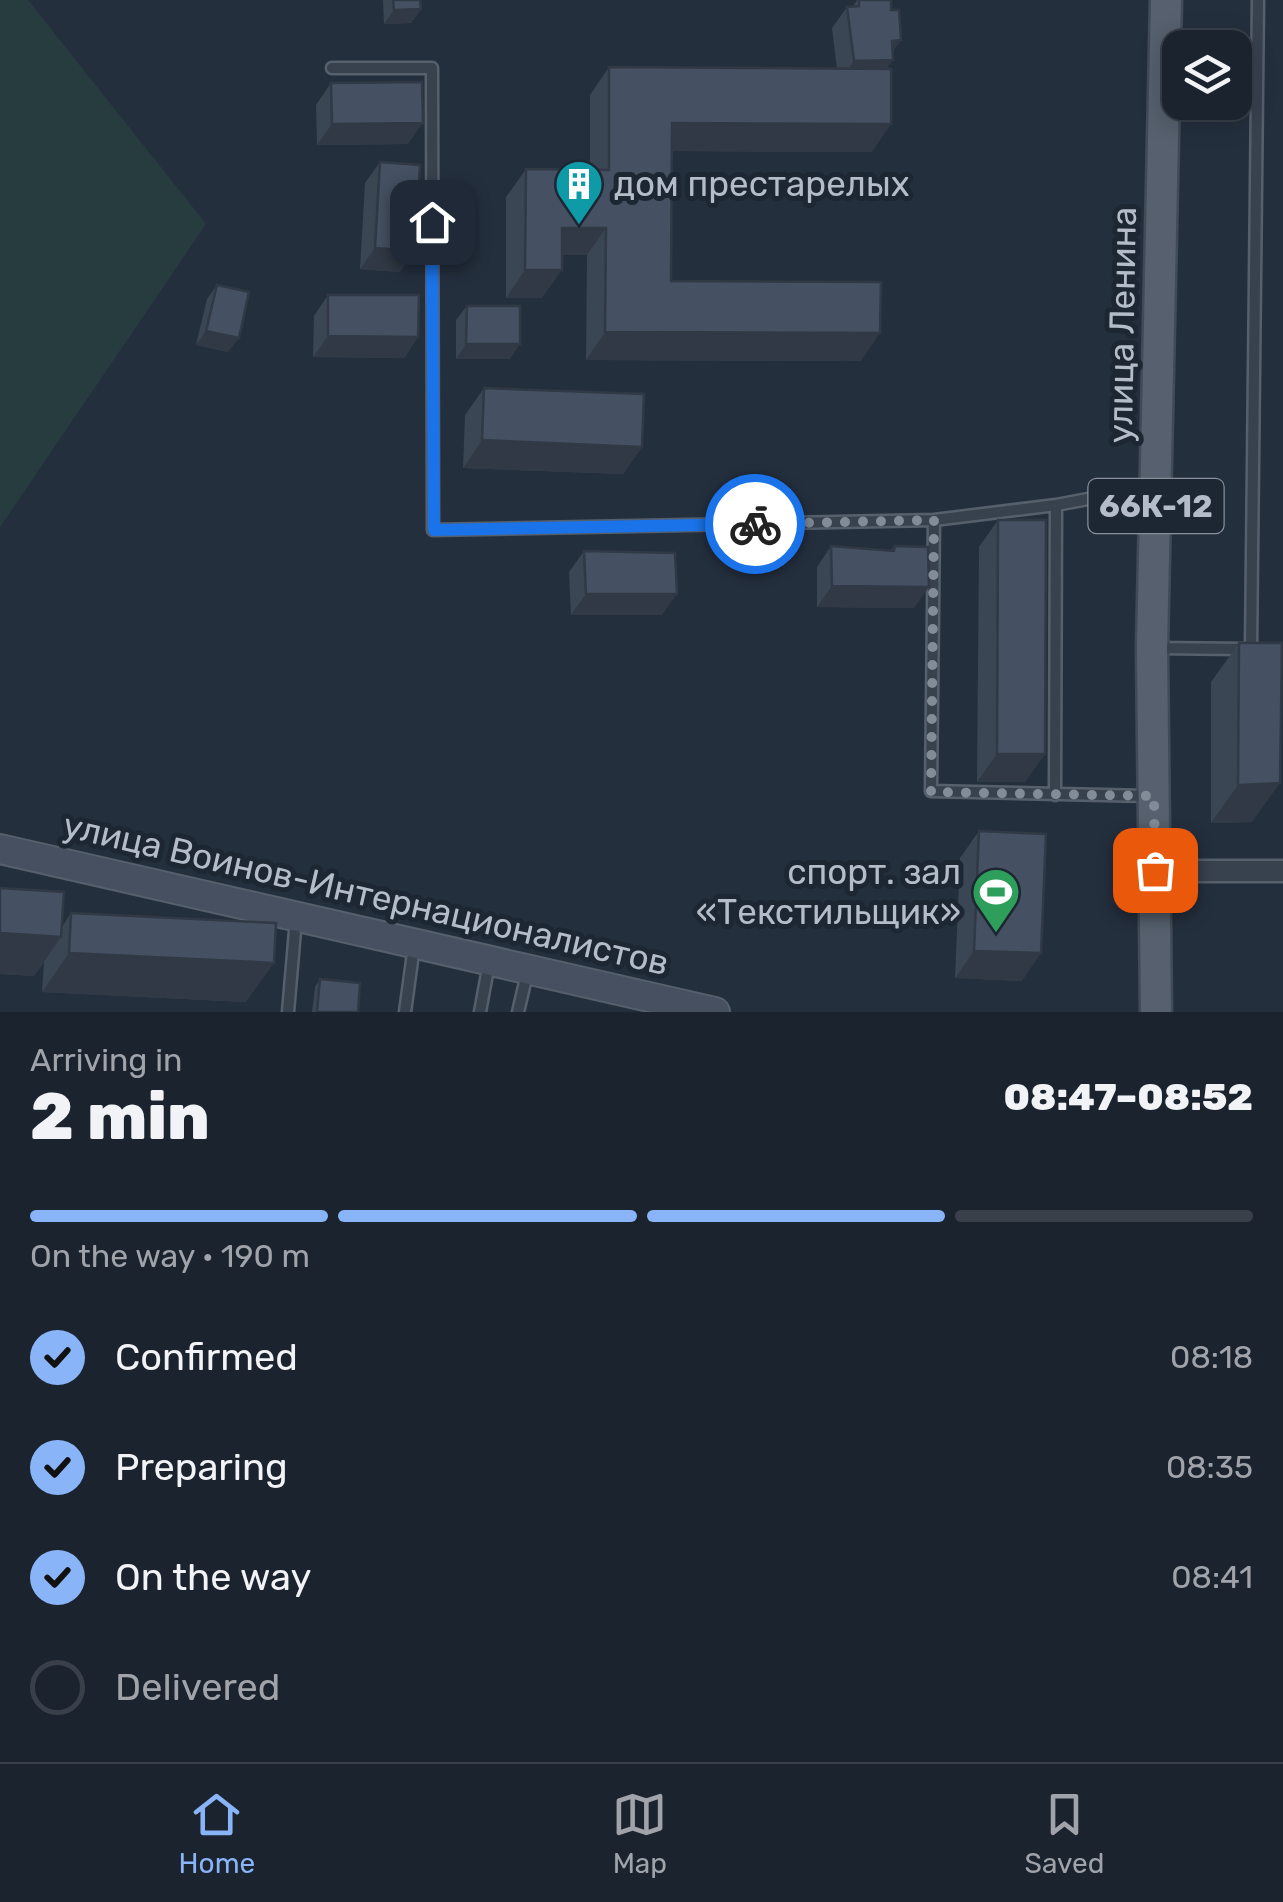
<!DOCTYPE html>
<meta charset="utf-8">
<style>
:root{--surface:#1b232e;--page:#282f3a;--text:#f1f3f6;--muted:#a0a4aa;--line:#39404a;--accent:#8ab4f8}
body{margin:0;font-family:Rubik,sans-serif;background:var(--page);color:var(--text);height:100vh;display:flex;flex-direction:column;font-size:38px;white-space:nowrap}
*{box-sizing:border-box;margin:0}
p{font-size:32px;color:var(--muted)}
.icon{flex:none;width:55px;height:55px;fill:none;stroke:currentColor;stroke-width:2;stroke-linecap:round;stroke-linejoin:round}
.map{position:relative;height:1012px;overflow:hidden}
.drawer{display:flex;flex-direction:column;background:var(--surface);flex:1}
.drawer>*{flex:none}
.buttons{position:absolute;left:1162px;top:30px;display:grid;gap:20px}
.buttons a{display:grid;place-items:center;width:90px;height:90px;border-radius:20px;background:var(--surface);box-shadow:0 5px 25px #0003,0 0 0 2px var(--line);font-size:50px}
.pin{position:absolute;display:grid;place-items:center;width:85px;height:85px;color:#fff;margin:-42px;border-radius:20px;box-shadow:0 5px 15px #0006}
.courier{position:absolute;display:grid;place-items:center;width:100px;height:100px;margin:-50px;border:8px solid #1a73e8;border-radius:50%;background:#fff;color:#222;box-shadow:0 2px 12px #0007}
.summary em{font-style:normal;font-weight:800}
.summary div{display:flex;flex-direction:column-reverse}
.summary{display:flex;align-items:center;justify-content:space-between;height:170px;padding:0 30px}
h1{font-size:65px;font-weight:800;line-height:75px}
.bar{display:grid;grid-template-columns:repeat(4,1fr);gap:15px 10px;align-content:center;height:120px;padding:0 30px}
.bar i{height:12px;border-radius:8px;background:var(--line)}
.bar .active{background:var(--accent)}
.bar p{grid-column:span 4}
ol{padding:0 30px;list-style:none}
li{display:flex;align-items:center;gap:30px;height:110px}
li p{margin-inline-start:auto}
li .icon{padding:10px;border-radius:50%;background:var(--accent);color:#111;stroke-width:4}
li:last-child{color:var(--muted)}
li i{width:55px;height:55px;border:5px solid var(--line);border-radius:50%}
.tab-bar{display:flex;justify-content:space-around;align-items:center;height:140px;border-top:2px solid var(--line);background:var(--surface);font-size:28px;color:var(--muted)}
.tab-bar a{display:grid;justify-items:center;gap:5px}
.tab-bar .active{color:var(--accent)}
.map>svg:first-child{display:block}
.green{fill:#263c3f}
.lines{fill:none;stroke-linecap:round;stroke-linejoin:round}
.lane-casing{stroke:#565f6c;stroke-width:15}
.street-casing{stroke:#565f6c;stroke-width:25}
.secondary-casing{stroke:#565f6c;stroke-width:32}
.primary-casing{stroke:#414a57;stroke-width:35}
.lane{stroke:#38414e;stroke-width:10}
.street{stroke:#38414e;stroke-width:20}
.secondary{stroke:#465061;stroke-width:28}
.primary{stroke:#56606e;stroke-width:30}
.wall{fill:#3b4654}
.shaded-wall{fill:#303945}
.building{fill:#455162;stroke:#303945;stroke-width:2.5}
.done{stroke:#828b98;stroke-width:10;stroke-dasharray:0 18}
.route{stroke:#1a73e8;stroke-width:12}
.labels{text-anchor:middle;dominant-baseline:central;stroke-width:10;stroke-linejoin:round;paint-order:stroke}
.shield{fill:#1d2633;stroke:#878f9c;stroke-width:2.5}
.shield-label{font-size:32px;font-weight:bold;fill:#b4bcc9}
.poi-label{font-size:35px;fill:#b4bcc9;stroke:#1d2633;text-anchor:start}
.street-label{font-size:35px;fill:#b4bcc9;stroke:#1d2633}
</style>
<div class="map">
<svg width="1283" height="1012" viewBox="0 0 1283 1012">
<rect width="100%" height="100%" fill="#242f3e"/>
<path class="green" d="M0,0H28L206,224L0,527Z"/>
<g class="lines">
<g class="lane-casing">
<path id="lane" d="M332,68H432L433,530L934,520L1056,505L1151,487
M934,520L931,791L1148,796
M1153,648L1246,649
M1251,649L1258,0
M1055,795L1056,505
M288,1012L296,919
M405,1012L414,946
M480,1012L489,963
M518,1012L527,974"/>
</g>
<g class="street-casing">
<path id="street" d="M1155,871H1283"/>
</g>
<g class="secondary-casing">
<path id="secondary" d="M0,849L715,1012"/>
</g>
<g class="primary-casing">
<path id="primary" d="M1156,1012L1152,648L1166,0"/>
</g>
<use href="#lane" class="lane"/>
<use href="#street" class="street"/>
<use href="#secondary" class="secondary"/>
<use href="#primary" class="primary"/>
</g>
<path class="wall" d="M383,0H420L421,9L411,23L384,24Z
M857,0H891L893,52L886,69L872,152L672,151L671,281L861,361L586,360L587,255H562L542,298H506V197L526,169L590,170V95L609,67L837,69L832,28L847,7L853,6Z
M331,83L408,144L317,145L316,105Z
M380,162L400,272L360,269L365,183Z
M217,285L228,352L196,345L207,299Z
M328,295L418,337L404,358L313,357L314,316Z
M467,306L510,359H456V320Z
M484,388L642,447L623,474L463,468L465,415Z
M998,520L1045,754L1025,782H977L979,547Z
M831,546L891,550L895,546L914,608L817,607V567Z
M584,551L662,615H571L569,572Z
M1239,643L1252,822L1211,823V682Z
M979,831L1022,981L955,978L960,858Z
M0,888L62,927L71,913L246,1002L42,992L44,962L34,976L0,974Z
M320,979L358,1012H312L315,987Z"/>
<path class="shaded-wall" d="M421,9L411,23L384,24L394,10Z
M901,40L887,60H893L878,81L839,83L854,61L892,41Z
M423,123L408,144L317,145L332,124Z
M672,123L891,124L872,152L652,151Z
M562,228H606L587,255H543Z
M375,248L415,251L400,272L360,269Z
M525,270H562L542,298H506Z
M206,331L239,338L228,352L196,345Z
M605,332L880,333L861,361L586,360Z
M328,336L418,337L404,358L313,357Z
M466,344H520L510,359H456Z
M482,440L642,447L623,474L463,468Z
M832,586L929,587L914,608L817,607Z
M586,594H677L662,615H571Z
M997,754H1045L1025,782H977Z
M1280,783L1252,822L1211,823L1238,785Z
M0,933L61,937L34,976L0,974Z
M974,951L1041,953L1022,981L955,978Z
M69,953L274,963L246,1002L42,992Z"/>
<path class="building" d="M393,0H420L421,9L394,10Z
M859,0H891V10H899L901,40L892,41L893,60L854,61L847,7L859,6Z
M609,67L891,69V124L672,123L671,281L881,282L880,333L605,332L606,228H562V270H525L526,169L609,170Z
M422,82L423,123L332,124L331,83Z
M380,162L420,165L415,251L375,248Z
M217,285L249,292L239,338L206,331Z
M328,295H419L418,337L328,336Z
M467,306H520V344H466Z
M484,388L644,394L642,447L482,440Z
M998,520H1046L1045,754H997Z
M831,546L894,551L895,546L928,547L929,587L832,586Z
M584,551L675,553L677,594H586Z
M1239,643H1282L1280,783L1238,785Z
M979,831L1046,834L1041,953L974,951Z
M0,888L64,892L61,937L0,933Z
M71,913L276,923L274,963L69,953Z
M320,979L360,983L358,1012H317Z"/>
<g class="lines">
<path class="done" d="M755,524L934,520L931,792L1154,796L1155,870"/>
<path class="route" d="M432,222L434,530L755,524"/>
</g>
<defs>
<g id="building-pin" transform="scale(2.5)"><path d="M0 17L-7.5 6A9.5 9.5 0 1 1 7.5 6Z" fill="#0f9aa8" stroke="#1d2633"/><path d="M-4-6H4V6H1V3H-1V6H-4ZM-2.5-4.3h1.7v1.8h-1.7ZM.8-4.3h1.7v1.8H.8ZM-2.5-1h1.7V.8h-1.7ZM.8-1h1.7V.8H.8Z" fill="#fff"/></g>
<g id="stadium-pin" transform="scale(2.5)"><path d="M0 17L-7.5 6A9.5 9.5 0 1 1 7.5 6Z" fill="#2e9e5b" stroke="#1d2633"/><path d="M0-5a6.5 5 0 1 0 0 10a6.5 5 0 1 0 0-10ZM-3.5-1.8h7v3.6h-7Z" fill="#fff"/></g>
</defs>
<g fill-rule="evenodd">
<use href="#building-pin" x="579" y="184"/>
<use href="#stadium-pin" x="996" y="892"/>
</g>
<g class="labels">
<rect class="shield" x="1088.5" y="479" width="135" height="54" rx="8"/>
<g class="shield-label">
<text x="1156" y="506">66К-12</text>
</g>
<g class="poi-label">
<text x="614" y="184">дом престарелых</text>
<text x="961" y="872" text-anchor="end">спорт. зал<tspan x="961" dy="40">«Текстильщик»</tspan></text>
</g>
<g class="street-label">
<text transform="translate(1122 325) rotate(-89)">улица Ленина</text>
<text transform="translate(366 894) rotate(13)">улица Воинов-Интернационалистов</text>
</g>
</g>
</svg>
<div class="buttons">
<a><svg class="icon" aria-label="layers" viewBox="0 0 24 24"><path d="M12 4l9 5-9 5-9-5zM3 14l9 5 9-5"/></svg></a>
</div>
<div class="pin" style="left:1155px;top:870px;background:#ea580c"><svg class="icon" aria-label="bag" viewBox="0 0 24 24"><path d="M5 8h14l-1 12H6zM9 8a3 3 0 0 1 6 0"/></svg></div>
<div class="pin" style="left:432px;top:222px;background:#1f2937"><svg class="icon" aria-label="home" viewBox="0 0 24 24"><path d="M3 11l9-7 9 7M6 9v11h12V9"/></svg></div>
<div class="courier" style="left:755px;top:524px"><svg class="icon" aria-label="bike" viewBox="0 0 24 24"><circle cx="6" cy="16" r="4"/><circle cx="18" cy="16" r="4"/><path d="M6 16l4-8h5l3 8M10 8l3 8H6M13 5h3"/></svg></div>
</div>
<section class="drawer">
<div class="summary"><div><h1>2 min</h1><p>Arriving in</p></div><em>08:47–08:52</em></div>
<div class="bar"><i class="active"></i><i class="active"></i><i class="active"></i><i></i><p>On the way · 190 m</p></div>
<ol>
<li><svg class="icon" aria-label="check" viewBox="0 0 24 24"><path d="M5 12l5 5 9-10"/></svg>Confirmed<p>08:18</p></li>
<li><svg class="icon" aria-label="check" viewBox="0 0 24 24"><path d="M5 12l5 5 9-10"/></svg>Preparing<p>08:35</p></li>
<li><svg class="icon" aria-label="check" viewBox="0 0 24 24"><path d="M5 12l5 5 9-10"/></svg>On the way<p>08:41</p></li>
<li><i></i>Delivered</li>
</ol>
</section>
<nav class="tab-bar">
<a class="active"><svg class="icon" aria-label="home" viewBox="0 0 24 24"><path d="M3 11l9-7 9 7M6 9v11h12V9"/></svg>Home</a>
<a><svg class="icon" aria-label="map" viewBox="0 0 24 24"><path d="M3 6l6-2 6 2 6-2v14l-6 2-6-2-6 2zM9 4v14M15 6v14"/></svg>Map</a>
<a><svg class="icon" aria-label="saved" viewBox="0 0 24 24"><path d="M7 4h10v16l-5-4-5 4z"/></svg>Saved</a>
</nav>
